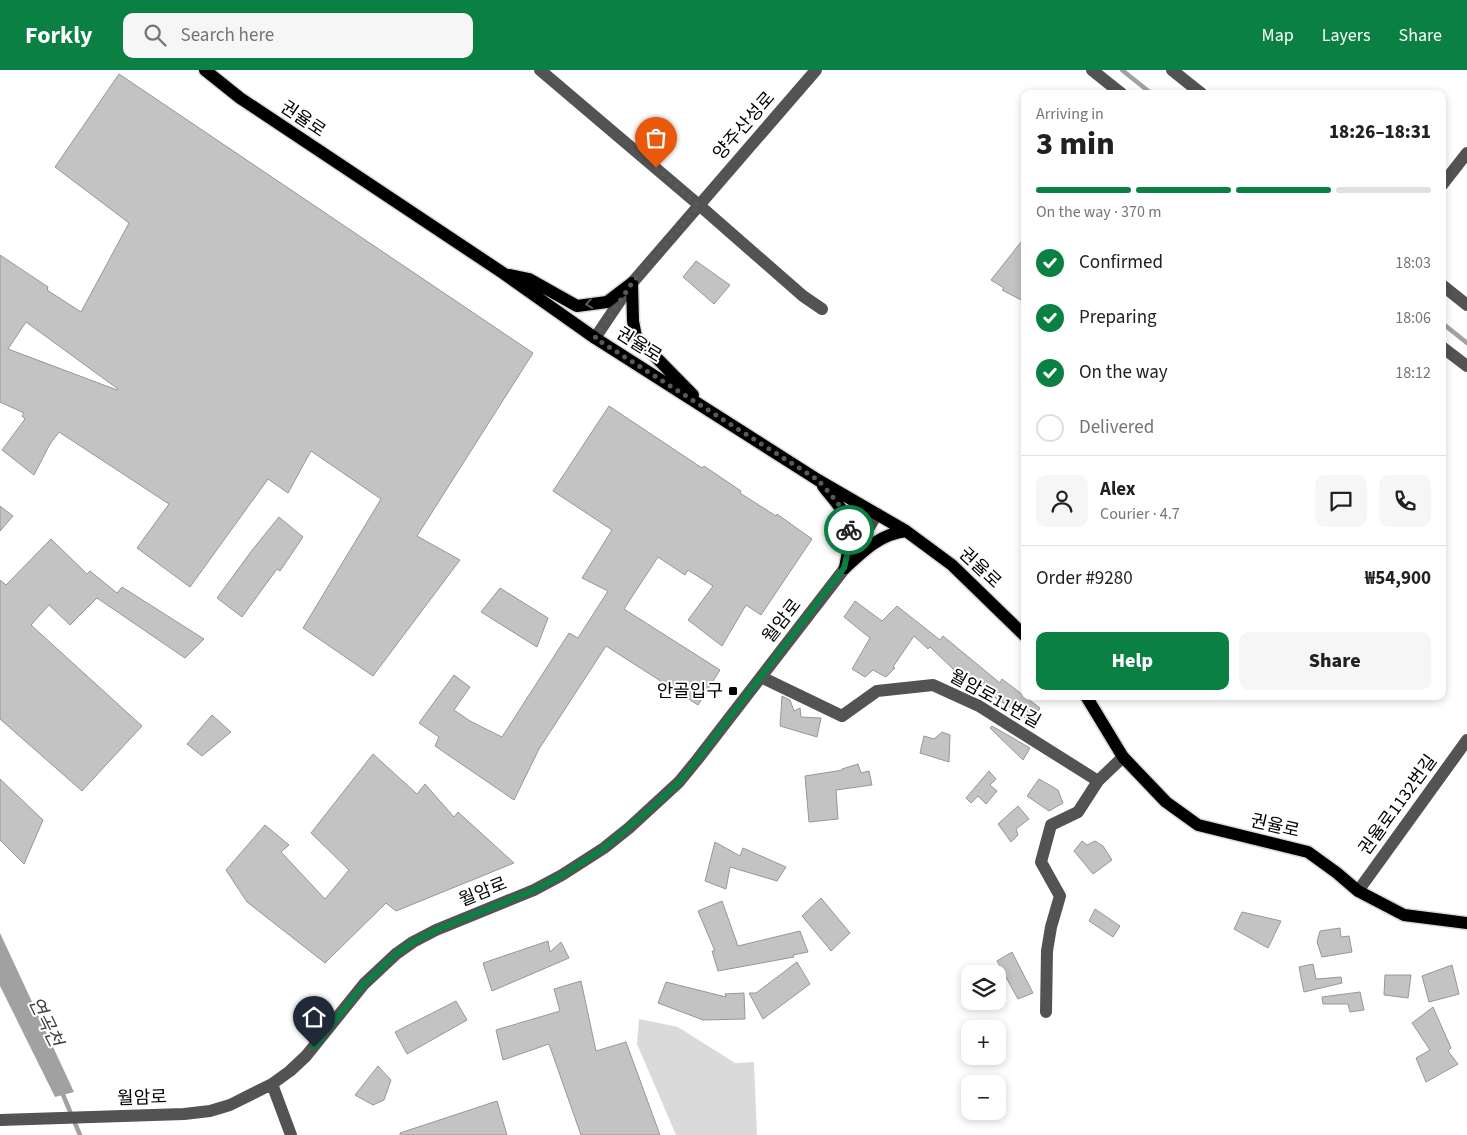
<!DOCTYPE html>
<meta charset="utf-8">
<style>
:root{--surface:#fff;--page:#f6f6f6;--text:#202124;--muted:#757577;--line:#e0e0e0;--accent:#0b8043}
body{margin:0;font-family:"Source Sans 3","Noto Sans KR",sans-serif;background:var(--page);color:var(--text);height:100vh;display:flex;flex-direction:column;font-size:19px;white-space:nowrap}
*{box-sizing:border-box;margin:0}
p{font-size:16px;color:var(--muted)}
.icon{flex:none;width:28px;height:28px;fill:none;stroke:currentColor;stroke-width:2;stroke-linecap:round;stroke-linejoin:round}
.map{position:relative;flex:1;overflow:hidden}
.sheet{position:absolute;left:1021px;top:20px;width:425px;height:610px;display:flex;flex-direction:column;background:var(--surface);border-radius:10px;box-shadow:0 2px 8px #0003}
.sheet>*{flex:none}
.buttons{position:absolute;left:961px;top:895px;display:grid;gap:10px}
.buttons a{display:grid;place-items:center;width:45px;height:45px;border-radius:10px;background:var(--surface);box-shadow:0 2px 8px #0003;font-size:25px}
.pin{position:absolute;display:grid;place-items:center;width:42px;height:42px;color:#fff;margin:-51px -21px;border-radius:50% 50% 50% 0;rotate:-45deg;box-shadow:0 0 5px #0007}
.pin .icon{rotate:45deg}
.courier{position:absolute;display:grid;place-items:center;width:50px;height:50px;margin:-25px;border:4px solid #0b8043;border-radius:50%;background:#fff;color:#222;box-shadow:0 1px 6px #0007}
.headline em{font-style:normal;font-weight:800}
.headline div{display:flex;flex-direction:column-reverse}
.headline{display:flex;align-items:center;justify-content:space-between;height:85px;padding:0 15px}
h1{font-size:32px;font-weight:800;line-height:38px}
.bar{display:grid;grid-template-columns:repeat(4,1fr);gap:8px 5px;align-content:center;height:60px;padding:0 15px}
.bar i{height:6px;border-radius:4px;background:var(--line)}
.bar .current{background:var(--accent)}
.bar p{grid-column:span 4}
.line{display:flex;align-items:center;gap:12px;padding:0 15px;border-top:1px solid var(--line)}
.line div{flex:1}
.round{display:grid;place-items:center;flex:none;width:52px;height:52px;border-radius:10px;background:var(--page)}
ol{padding:0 15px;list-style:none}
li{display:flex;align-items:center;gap:15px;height:55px}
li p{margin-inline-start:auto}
li .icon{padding:5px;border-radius:50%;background:var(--accent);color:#fff;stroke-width:4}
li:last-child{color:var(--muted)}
li i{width:28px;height:28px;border:2px solid var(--line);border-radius:50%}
.action{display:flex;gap:10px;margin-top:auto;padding:10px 15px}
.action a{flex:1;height:58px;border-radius:10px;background:var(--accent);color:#fff;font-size:20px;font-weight:800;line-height:58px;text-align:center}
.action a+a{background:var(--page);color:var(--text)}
header{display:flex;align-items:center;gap:30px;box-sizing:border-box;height:70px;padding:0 25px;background:var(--accent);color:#fff}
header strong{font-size:24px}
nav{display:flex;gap:28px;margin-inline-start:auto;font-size:18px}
.search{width:350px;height:45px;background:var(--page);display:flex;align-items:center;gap:12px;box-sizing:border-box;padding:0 18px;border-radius:10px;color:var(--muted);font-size:19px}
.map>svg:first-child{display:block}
.green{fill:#dadada}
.water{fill:#a1a1a1}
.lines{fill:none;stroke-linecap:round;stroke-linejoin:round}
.stream{stroke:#a1a1a1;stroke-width:4.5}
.building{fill:#c3c3c3;stroke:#979797;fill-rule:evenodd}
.major-casing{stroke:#dbdbdb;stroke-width:15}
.minor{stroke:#535353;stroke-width:12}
.major{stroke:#000;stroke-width:12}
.oneway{stroke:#595959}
.done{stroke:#595959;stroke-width:5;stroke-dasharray:0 9}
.route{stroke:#0b8043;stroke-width:6}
.poi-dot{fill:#000;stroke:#fff;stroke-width:2}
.labels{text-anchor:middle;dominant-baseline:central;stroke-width:4;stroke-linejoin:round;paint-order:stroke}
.street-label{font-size:18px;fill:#000;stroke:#fff}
.poi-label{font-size:18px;fill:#000;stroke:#fff;text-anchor:end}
.water-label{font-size:19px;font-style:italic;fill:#424242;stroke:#fff}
</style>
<header>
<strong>Forkly</strong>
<div class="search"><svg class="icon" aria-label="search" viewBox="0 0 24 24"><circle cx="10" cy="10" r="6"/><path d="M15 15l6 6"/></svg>Search here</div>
<nav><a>Map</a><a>Layers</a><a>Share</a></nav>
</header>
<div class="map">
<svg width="1467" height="1065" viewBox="0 0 1467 1065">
<rect width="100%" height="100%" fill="#fff"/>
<path class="green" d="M639,949L678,957L735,993L754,992L757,1065H676L637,974Z"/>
<path class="water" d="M0,863L74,1022L55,1027L0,916Z"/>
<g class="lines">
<path class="stream" d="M1122,0L1152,24
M1442,253L1467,273
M61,1020L80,1065"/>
</g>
<path class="building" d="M119,4L533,283L417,466L460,490L373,606L303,558L381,429L311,381L288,423L268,409L190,517L137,478L169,434L59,362L50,374L34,405L2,380L25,349L22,346L24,343L0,332V185L48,217L47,220L81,242L129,153L55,97ZM26,252L118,319L117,320L8,279Z
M1025,167V232L1002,220L1004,218L991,210Z
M696,191L730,215L714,234L683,207Z
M609,336L702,398L704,396L741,421L740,423L776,446L777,444L812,469L761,545L746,535L722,576L688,550L713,516L688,500L685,505L658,487L624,539L720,600L698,635L606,576L539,679L514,730L435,676L439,667L419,653L454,605L470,617L454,640L470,651L502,667L569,563L578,568L608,521L582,508L612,460L553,421Z
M0,436L13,446L0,461Z
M279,447L303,467L280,501L277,499L242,547L217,528L253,479Z
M51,469L87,504L90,501L117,523L122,517L204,569L185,588L97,528L70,555L49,535L31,555L142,656L82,721L0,649V510L6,515Z
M500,518L548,548L537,577L481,542Z
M855,531L882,551L897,536L940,570L943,566L1000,613L1002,609L1040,638L1032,652L976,615L973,618L930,577L928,579L914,566L893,597L895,598L886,607L873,600L865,607L852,599L870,568L844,547Z
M782,626L790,630L794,641L800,638L801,647L821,648L817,667L780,656Z
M212,645L231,662L202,686L187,674Z
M992,656L1030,678L1023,690L990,658Z
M942,662L950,665L949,692L920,683L924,666L934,669Z
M373,684L417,724L425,714L454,747L458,742L514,793L396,841L386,833L325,893L247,832L226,800L265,755L289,775L281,782L325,829L349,800L311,763Z
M858,694L861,703L869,701L872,715L836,720L838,749L809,752L805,706L843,700L842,699Z
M989,701L996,709L990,715L997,721L986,734L978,726L971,733L966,728Z
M0,709L43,750L24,794L0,770Z
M1039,709L1058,720L1063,733L1049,741L1027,726Z
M1018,736L1029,749L1016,759L1018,765L1011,772L998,754Z
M1082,771L1087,775L1095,771L1103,776L1112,790L1093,804L1074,781Z
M715,772L740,786L743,778L786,797L777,811L730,797L726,819L705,811Z
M821,828L850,863L831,881L802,846Z
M722,831L738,876L800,861L808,882L793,885L794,887L718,901L712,881H715L698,841Z
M1095,839L1120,856L1113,867L1089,851Z
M1242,842L1281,851L1268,878L1234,859Z
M1340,858L1341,867L1349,866L1352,882L1322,887L1317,872L1320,861Z
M548,871L550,882L561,872L569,888L492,921L483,893Z
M1012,882L1033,923L1018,929L997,891Z
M797,892L810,914L763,949L749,923H756Z
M1313,894L1316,909L1341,907L1342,913L1304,922L1299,897Z
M1452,895L1459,924L1429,932L1422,906Z
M1385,905H1411L1408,928L1384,925Z
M581,911L596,981L626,972L660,1065H581L549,974L503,990L496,960L560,941L554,919Z
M666,912L726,927L725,924L744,923L745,949L703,950L658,933Z
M1360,922L1364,940L1350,942L1348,934H1323L1322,927Z
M456,931L467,950L407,984L395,962Z
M1433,937L1451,978L1448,981L1458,994L1426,1012L1416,988L1430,980L1412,953Z
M378,996L391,1010L384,1030L373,1035L355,1025Z
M497,1031L507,1065H400V1063Z"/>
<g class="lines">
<g class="major-casing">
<path id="major" d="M205,0L240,28L503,203L595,268L818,410L906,461L952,495L1025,566
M510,205L529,209L577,236L607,232L632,213
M632,213L633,251L636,267L693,325
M823,416C831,427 846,441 849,455C852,468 847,485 845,498
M845,498C863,481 880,464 906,461
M1086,626L1123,687L1166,732L1198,755L1308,782L1337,803L1358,821L1404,845L1467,853"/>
</g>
<path class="minor" d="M540,0L699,135L803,226L822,239
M1092,0L1122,24
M1172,0L1202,24
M1442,115L1467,83
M1442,215L1467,235
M595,268L632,213L816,0
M1442,277L1467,296
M761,607L842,646L877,621L933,615L979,636L1098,711
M1358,821L1467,670
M1046,942L1047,881L1051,857L1060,826L1041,792L1051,755L1078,742L1098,711L1123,687
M272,1014L291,1065
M0,1050L184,1044L210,1041L230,1035L272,1014L290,1001L306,986L364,914L396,884L413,872L436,860L534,820L562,805L604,778L629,758L679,712L697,690L845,498L877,444"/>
<use href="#major" class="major"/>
</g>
<defs><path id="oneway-chevron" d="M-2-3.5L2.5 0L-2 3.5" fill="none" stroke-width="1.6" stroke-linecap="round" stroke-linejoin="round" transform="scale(1.25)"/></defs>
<use class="oneway" href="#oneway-chevron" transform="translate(589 234) rotate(172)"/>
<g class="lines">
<path class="done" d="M656,98L699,135L632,213L595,268L818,410C829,423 849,442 849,460"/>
<path class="route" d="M314,977L364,914L396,884L413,872L436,860L534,820L562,805L604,778L656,734L679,712L697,690L844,498L850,473L849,460"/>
</g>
<rect class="poi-dot" x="728" y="616" width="10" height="10" rx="2.5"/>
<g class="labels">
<g class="street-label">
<text transform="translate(303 49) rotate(34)">권율로</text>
<text transform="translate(744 56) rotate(-49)">양주산성로</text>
<text transform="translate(639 275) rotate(32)">권율로</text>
<text transform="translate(980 498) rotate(43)">권율로</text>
<text transform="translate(782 551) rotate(-52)">월암로</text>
<text transform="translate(995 629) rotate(29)">월암로11번길</text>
<text transform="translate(1398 735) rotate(-54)">권율로1132번길</text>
<text transform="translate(1275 756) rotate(13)">권율로</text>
<text transform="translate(483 822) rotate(-22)">월암로</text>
<text transform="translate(142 1028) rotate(-2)">월암로</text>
</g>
<g class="poi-label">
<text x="723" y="621">안골입구</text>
</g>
<g class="water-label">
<text transform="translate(45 952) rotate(64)">연곡천</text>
</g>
</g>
</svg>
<div class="buttons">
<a><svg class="icon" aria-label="layers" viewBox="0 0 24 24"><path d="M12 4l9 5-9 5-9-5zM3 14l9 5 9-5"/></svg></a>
<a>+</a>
<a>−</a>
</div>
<div class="pin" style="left:656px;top:98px;background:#ea580c"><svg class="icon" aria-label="bag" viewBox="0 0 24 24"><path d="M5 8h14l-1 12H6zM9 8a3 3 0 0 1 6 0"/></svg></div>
<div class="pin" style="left:314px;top:977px;background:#1f2937"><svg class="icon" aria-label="home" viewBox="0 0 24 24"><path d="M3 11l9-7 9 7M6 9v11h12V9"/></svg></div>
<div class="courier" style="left:849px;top:460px"><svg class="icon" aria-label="bike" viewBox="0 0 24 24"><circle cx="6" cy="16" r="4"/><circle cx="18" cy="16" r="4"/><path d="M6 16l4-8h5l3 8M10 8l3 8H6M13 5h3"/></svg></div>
<section class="sheet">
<div class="headline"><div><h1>3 min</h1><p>Arriving in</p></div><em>18:26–18:31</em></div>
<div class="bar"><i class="current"></i><i class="current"></i><i class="current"></i><i></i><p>On the way · 370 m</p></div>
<ol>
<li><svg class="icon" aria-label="check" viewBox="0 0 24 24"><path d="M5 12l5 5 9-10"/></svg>Confirmed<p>18:03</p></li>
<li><svg class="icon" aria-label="check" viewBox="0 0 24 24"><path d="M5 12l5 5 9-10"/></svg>Preparing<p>18:06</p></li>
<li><svg class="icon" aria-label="check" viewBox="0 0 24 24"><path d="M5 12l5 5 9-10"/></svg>On the way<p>18:12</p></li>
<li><i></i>Delivered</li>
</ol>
<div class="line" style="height:90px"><a class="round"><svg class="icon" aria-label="person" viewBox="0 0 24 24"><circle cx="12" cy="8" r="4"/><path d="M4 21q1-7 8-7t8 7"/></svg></a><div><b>Alex</b><p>Courier · 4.7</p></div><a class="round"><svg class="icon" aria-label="chat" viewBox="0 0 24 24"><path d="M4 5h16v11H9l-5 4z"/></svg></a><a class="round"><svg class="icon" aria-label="phone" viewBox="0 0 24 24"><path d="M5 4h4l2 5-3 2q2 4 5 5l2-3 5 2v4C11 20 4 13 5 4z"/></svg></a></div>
<div class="line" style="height:65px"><div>Order #9280</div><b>₩54,900</b></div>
<div class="action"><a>Help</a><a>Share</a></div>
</section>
</div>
